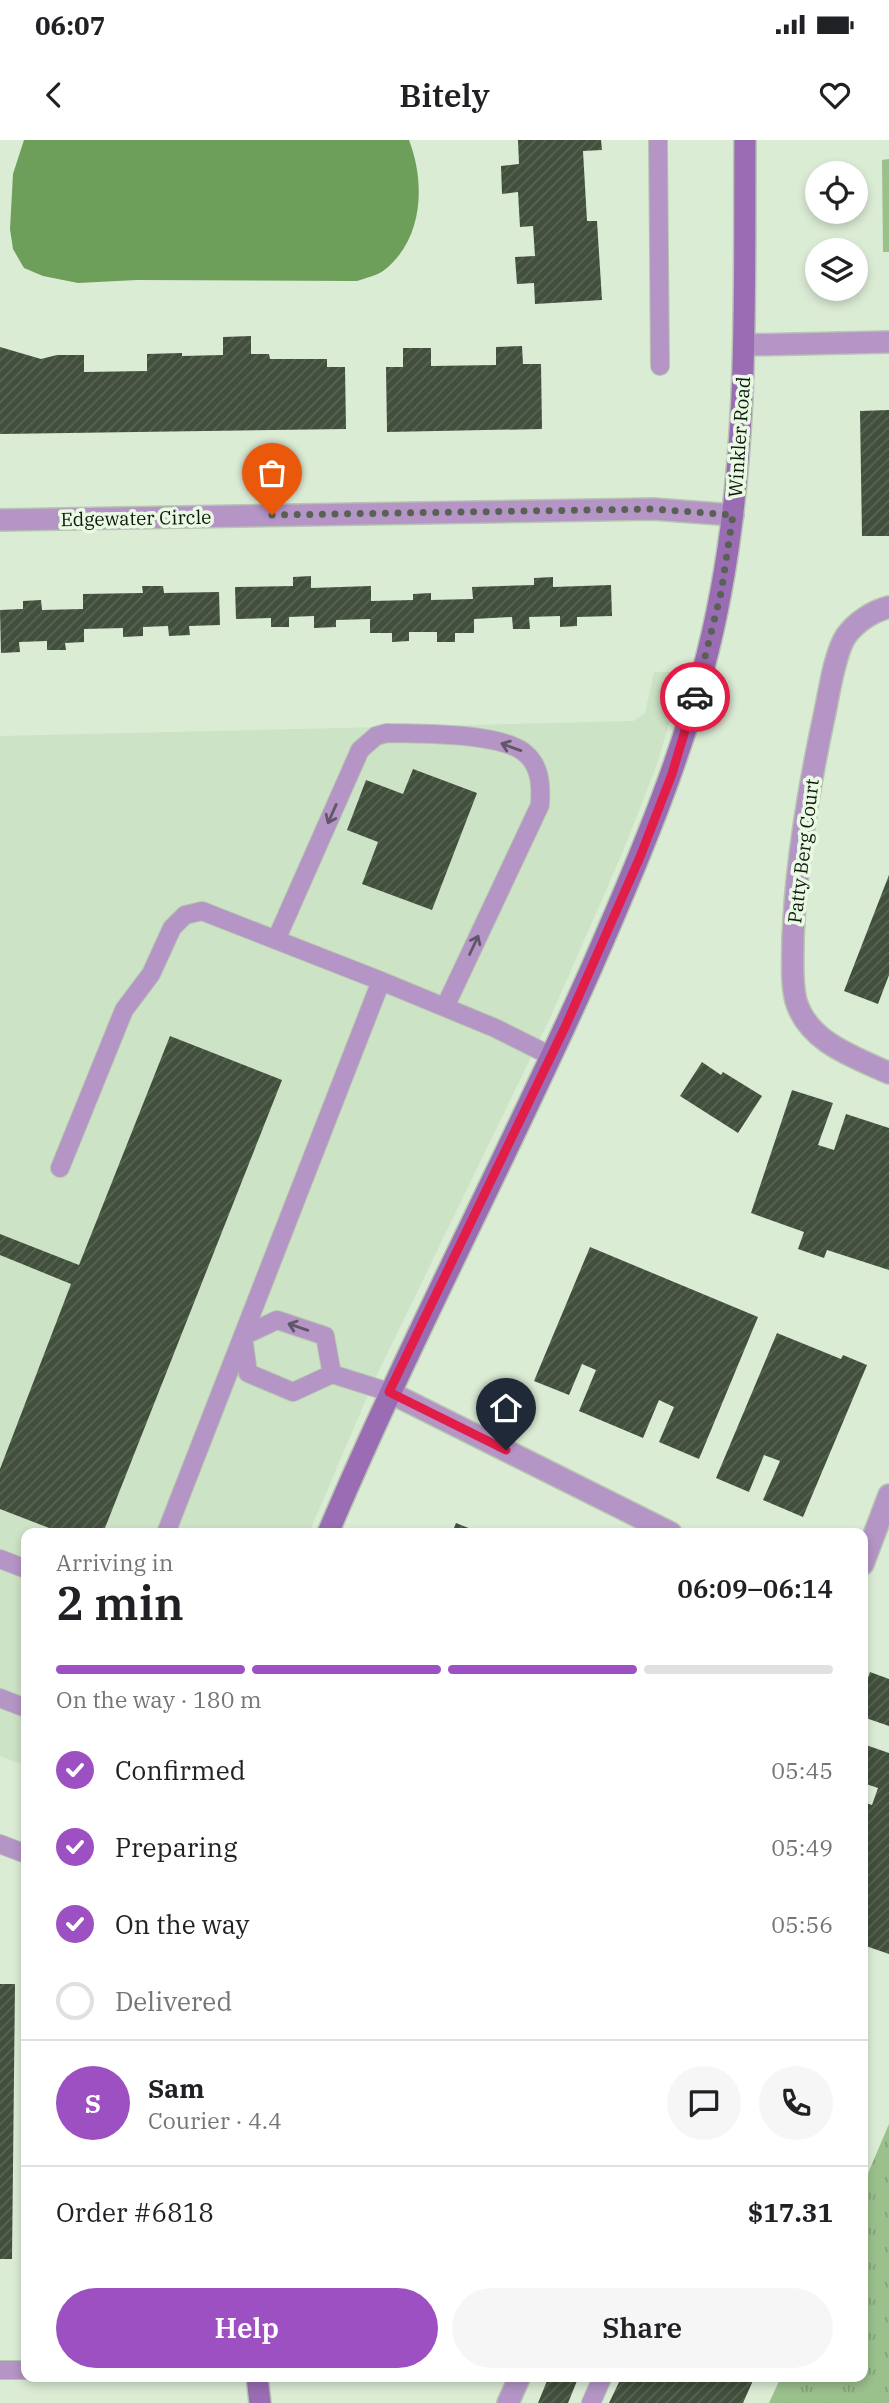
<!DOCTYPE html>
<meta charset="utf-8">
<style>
:root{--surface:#fff;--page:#f6f6f6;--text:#202124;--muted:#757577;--line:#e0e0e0;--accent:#9c50c2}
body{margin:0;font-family:"IBM Plex Serif",serif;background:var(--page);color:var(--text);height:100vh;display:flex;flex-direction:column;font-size:26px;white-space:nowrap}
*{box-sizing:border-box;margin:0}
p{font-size:23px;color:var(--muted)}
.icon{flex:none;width:38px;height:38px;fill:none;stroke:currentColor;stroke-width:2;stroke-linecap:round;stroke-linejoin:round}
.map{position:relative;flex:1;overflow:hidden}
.drawer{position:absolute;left:21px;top:1388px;width:847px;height:854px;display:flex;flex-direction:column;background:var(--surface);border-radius:14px;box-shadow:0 4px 10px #0003}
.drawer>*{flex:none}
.tools{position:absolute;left:805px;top:21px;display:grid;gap:14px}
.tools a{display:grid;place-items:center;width:63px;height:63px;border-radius:50%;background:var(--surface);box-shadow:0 4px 10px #0003;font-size:35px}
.pin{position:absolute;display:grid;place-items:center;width:60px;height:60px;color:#fff;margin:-72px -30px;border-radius:50% 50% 50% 0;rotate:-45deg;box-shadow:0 0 7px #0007}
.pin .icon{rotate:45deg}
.courier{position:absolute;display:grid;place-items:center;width:70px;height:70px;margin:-35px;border:5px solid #e11d48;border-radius:50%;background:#fff;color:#222;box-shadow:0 2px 9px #0007}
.summary em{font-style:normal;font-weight:600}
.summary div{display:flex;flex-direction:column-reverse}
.summary{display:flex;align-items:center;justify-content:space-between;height:119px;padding:0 35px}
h1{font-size:46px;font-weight:600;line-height:52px}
.bar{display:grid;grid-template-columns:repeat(4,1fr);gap:10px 7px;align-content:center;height:84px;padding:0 35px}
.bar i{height:9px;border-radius:5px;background:var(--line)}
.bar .on{background:var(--accent)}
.bar p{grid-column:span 4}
.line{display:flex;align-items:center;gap:18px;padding:0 35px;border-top:2px solid var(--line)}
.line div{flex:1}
.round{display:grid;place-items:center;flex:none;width:74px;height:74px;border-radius:37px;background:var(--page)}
ol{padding:0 35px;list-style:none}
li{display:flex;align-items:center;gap:21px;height:77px}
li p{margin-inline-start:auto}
li .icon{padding:7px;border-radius:50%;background:var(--accent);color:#fff;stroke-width:4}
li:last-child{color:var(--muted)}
li i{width:38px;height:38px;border:4px solid var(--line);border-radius:50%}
.primary-button{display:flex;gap:14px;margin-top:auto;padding:14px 35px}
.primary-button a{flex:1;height:80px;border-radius:42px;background:var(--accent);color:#fff;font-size:28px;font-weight:600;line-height:80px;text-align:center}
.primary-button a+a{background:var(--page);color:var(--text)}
.status{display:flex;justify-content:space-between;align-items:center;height:49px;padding:0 35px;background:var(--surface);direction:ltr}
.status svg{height:19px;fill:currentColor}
header{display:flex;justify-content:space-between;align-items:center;height:91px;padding:0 35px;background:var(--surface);font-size:32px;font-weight:600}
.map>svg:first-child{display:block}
.built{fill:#cde3c5}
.grass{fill:url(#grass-tufts)}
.pitch{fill:#9ac08c}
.water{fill:#6d9f5a}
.building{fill:url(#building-hatch)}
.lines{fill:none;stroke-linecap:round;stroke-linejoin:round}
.lane-casing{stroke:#b7c5b1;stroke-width:20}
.street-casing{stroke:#b7c5b1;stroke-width:24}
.secondary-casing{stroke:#b7c5b1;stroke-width:24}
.lane{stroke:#b495c6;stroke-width:18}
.street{stroke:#b495c6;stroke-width:21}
.secondary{stroke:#9a6cb3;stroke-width:21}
.oneway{stroke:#62566a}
.done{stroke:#586154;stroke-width:7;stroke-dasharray:0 12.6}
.route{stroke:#e11d48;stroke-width:9}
.labels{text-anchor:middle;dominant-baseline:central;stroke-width:7;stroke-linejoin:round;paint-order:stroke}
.street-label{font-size:19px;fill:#11160f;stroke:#e9fae3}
</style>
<div class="status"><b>06:07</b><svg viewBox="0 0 49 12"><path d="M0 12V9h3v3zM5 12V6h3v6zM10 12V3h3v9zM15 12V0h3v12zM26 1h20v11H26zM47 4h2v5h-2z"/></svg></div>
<header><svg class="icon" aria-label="back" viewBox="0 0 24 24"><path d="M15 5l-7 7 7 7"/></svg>Bitely<svg class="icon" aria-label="heart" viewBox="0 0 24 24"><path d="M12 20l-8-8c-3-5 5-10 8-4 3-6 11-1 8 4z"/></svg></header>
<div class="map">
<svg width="889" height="2263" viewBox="0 0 889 2263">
<defs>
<pattern id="grass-tufts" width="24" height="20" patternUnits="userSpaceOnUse" patternTransform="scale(1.75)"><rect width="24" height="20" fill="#9ac08c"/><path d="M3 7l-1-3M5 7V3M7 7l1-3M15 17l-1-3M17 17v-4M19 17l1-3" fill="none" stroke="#84a478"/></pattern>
<pattern id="building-hatch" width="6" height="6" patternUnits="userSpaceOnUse" patternTransform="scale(1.75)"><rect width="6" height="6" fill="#414f3c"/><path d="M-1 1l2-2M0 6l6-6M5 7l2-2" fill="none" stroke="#596455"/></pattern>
</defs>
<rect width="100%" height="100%" fill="#dbecd5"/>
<path class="built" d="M654,532H685L656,627L624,709L551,876L373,1243L309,1393H26V1626L0,1616V596L633,581L645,573Z"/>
<path class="grass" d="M889,1984V2263H769L781,2237L863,2236V2045Z"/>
<path class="pitch" d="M889,19V112H883L882,20Z"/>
<path class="water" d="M24,0H409C426,44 423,101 383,131C376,136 365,138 357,141L137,140L78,143L43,136L24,128L13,109L10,89L13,34Z"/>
<path class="building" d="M518,0H601L602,10L583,11L587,81H597L602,160L535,164L534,143L517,144L515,117L535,116L533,86L520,87L518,52L502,54L501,26L519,24Z
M251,196V214H269L270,219H327V227H345L346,289L0,294V207L41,219L57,215H84V232L147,231V214L182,213V216L223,215V197Z
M522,206L523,224H541L542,289L387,292L386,227H403V208H431V226L496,225V207Z
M889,270V396H862L860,271Z
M311,436V448L371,446V461L413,460V454L431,453V460L473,459L472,447L534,445V438L553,437V447L611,445L612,476L577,477V486L560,487V476L529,477L530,489H513L512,477L474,479V493H455V502H437V492H409V501L392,502V493H370V479L336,480V487L314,488V476L289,477V487H271V478L236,479L235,447L293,446V437Z
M142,446H163L164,453L219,452L220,485L189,486L190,495L169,496L168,486L143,487V496L123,497V488L84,489V502L65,503L66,510H47V501L19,502L20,512L1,513L0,470L23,469V461L41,460L42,470L83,469V454L143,453Z
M413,629L477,653L432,770L362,744L378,702L347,690L366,640L403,654Z
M889,735V835L878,864L844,851Z
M170,896L282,940L103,1393H62L0,1369V1329L71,1144L0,1115V1094L79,1125Z
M702,922L721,935L723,932L762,956L738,993L680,956Z
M792,950L833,963L818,1005L834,1010L846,974L889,988V1130L827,1110L824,1118L798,1109L804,1092L751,1073Z
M590,1107L758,1177L699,1319L659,1302L674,1267L659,1260L643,1298L579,1271L596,1230L582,1224L569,1255L534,1241Z
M777,1193L841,1219L843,1215L867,1225L803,1377L763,1360L780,1321L764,1315L749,1352L716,1338Z
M456,1383L481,1393H452Z
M870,1532L889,1539V1586L863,1577V1551Z
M863,1604L889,1613V1814L863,1805V1662L872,1665L878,1648L863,1643Z
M0,1844H15L12,2119H0Z
M549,2236H579L568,2263H538Z
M622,2236H755L743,2263H609Z"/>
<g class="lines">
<g class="lane-casing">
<path id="lane" d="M658,0L660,226
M276,800L360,610L376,596L387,593C419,594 503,592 526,614C541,627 541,647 540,665L445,867
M60,1028L124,870L151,834L172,788L185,775L202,771L381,841
M332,1234L325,1196L277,1180L243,1196L248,1233L293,1252L332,1234L389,1252
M166,1393L381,841L495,888L551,916
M0,1419L26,1429
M0,1558L26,1568
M0,1704L26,1714
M0,2230H26
M591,2263L603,2236"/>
</g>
<g class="street-casing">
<path id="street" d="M744,205L889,202
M0,380L653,369L733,375
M889,467C873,471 856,482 846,496C835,512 829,553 825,572C809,646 796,722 793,798C793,818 791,842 796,861C808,902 854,917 889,933
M389,1252L671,1393
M863,1424L889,1355
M508,2263L520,2236"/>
</g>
<g class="secondary-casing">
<path id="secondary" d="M328,1393C409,1202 507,1018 591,829C645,706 697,583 721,451C749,302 744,151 745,0
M257,2236L260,2263"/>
</g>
<use href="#lane" class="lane"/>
<use href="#street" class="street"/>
<use href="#secondary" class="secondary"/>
</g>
<defs><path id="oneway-shaft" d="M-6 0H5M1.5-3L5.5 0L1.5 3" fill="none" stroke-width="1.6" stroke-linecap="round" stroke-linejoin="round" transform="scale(1.75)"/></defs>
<g class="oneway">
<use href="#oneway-shaft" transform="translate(511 607) rotate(-160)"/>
<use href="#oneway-shaft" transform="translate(332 674) rotate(114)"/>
<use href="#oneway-shaft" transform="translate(474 805) rotate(-65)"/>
<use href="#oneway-shaft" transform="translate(298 1187) rotate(-161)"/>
</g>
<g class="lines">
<path class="done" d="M272,375L653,369L733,375L721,453L695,557"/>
<path class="route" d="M506,1310L389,1252L566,885L640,717L672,634L695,557"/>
</g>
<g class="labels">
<g class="street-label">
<text transform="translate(739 297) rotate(-86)">Winkler Road</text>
<text transform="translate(136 378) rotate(-1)">Edgewater Circle</text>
<text transform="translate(803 711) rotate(-83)">Patty Berg Court</text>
</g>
</g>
</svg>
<div class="tools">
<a><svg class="icon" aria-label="locate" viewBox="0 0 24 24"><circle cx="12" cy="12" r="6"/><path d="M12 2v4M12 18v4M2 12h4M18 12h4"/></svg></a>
<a><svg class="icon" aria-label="layers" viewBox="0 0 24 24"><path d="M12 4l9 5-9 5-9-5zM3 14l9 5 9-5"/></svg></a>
</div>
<div class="pin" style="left:272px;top:375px;background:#ea580c"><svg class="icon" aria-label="bag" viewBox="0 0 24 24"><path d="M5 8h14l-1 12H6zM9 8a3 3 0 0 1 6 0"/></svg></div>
<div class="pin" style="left:506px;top:1310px;background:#1f2937"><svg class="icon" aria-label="home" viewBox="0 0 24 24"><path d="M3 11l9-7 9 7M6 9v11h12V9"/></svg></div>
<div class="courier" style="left:695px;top:557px"><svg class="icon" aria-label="car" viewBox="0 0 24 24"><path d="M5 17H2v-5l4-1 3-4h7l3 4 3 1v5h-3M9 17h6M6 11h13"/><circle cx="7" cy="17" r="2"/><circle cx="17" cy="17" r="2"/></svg></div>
<section class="drawer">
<div class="summary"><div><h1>2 min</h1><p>Arriving in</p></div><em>06:09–06:14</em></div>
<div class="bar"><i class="on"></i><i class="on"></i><i class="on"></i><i></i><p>On the way · 180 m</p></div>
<ol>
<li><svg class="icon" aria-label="check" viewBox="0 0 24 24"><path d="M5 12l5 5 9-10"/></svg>Confirmed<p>05:45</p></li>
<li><svg class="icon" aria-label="check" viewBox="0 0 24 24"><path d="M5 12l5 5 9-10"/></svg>Preparing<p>05:49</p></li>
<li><svg class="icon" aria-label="check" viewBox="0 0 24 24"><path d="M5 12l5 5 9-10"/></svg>On the way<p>05:56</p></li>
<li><i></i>Delivered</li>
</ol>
<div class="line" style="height:126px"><b class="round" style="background:var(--accent);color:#fff">S</b><div><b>Sam</b><p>Courier · 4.4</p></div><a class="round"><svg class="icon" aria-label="chat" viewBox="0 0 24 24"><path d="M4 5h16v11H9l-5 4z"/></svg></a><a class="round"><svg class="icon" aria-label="phone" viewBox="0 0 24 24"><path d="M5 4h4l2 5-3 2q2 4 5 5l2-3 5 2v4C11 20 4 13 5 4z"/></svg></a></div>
<div class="line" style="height:91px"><div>Order #6818</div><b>$17.31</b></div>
<div class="primary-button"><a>Help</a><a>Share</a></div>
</section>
</div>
